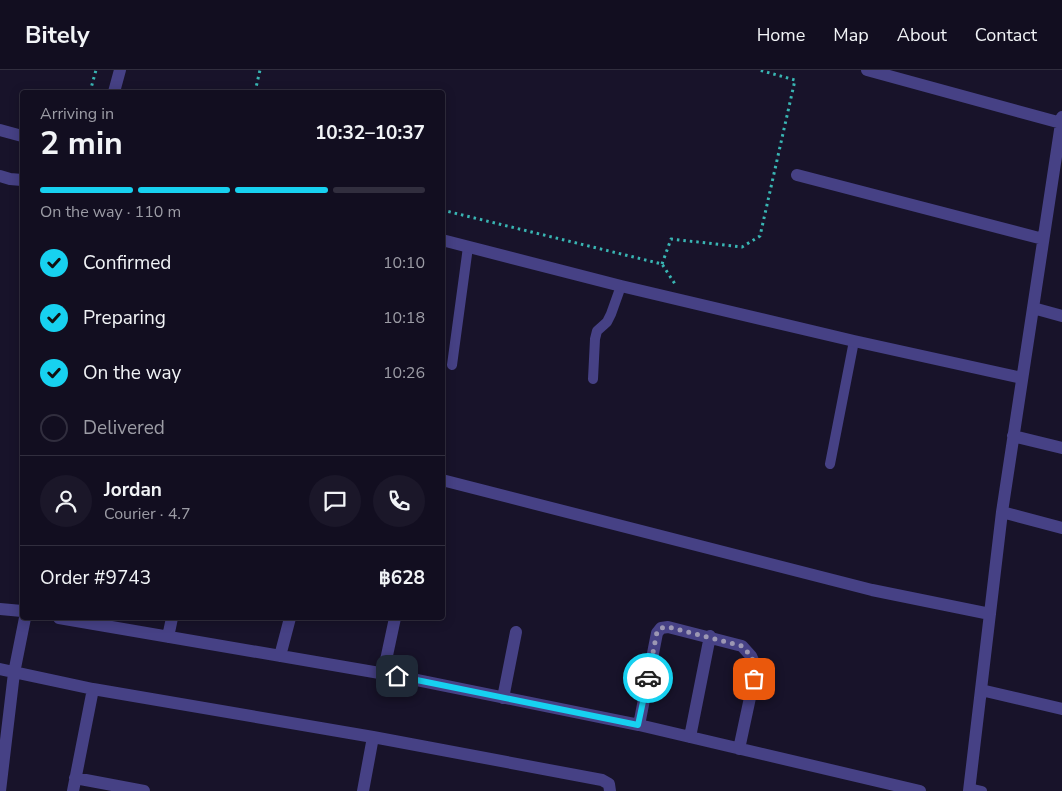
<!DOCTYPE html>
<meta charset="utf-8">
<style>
:root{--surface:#120e20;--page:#1b1729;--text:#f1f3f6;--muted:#9c9ca5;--line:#312e3e;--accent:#17d1f0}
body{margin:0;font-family:"Nunito Sans",sans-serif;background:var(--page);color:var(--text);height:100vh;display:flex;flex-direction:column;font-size:19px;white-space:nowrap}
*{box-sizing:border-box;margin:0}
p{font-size:16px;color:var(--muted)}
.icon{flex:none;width:28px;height:28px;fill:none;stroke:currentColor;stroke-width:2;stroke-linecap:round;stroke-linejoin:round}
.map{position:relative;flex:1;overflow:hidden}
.panel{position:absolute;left:20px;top:20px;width:425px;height:530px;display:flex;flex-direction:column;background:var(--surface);border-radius:5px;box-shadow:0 2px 12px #0003,0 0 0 1px var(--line)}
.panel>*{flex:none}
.pin{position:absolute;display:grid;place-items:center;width:42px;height:42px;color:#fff;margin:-21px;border-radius:10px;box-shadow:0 2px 8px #0006}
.courier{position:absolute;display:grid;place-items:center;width:50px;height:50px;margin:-25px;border:4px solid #17d1f0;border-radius:50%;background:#fff;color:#222;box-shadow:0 1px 6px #0007}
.head em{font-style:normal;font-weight:700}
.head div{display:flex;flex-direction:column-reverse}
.head{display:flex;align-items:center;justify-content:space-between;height:85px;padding:0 20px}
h1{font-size:32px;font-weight:700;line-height:38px}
.bar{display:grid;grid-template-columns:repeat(4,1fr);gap:8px 5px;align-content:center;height:60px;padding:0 20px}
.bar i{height:6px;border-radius:4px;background:var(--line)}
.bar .on{background:var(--accent)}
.bar p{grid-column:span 4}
.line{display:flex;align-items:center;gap:12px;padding:0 20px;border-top:1px solid var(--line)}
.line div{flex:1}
.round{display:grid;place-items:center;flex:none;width:52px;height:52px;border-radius:26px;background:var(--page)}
ol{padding:0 20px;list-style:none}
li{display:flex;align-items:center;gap:15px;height:55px}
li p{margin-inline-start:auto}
li .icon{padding:5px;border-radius:50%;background:var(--accent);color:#111;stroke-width:4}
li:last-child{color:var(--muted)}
li i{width:28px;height:28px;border:2px solid var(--line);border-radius:50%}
header{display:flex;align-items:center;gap:30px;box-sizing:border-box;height:70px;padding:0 25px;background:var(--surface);border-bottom:1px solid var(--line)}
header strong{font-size:24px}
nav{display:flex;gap:28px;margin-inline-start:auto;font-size:18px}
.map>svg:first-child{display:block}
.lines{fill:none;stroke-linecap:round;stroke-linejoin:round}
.path{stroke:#39b5b3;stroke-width:3;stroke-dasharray:2.5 4;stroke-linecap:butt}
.lane{stroke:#464185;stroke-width:10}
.street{stroke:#464185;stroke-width:12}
.done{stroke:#9c97b3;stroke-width:5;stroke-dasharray:0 9}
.route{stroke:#17d1f0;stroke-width:6}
</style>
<header>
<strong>Bitely</strong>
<nav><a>Home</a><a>Map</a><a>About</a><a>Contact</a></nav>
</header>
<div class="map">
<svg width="1062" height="721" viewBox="0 0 1062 721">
<rect width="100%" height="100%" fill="#18132a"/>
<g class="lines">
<path class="path" d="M90,22L96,0
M255,22L260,0
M442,140L662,194L675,214
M662,194L671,169L742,177L760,166L795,10L759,0"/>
<path class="lane" d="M452,295L468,177
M593,309L595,269L597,261L607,252L611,244L621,216
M830,394L854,271
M969,718L982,721"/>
<path class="street" d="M867,0L1061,53
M114,22L120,0
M0,60L22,66
M797,105L1043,169
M0,106L10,109L22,110
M442,170L621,216L854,271L1022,308
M1033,238L1062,246
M1013,366L1062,378
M442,410L872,520L990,544
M1002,442L1062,458
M0,539L22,541
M59,548L397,606L639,655L920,721
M168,567L172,548
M280,586L290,548
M0,599L93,619L373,667L363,721
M383,604L395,548
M981,620L1062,639
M503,628L516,562
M639,655L657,563L661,558L668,557L742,576L751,586L755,595L754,609L739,679
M373,667L602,710L609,714L610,721
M690,667L710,566
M75,708L144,721
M0,721L14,603L25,548
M73,721L93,619
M969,721L1002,442L1062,47"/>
</g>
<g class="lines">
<path class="done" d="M648,608L657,562L661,558L668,557L742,576L751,586L755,595L754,609"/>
<path class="route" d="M397,606L638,655L648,608"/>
</g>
</svg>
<div class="pin" style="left:754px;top:609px;background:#ea580c"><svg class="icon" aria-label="bag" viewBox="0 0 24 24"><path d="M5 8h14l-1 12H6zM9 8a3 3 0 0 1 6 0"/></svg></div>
<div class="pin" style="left:397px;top:606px;background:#1f2937"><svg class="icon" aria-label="home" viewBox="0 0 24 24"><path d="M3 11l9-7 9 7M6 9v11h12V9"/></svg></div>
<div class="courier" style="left:648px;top:608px"><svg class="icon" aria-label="car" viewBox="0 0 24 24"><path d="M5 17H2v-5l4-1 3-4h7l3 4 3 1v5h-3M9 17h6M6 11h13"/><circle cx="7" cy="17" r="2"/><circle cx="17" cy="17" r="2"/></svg></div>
<section class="panel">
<div class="head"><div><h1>2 min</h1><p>Arriving in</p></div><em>10:32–10:37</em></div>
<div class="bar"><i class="on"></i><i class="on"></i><i class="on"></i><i></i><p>On the way · 110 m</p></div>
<ol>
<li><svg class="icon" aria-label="check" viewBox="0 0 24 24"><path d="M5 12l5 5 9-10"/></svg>Confirmed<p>10:10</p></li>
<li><svg class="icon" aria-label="check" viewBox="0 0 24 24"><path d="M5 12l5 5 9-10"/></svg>Preparing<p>10:18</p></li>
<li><svg class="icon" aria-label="check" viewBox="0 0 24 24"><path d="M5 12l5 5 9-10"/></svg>On the way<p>10:26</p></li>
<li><i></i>Delivered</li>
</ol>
<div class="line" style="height:90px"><a class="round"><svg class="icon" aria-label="person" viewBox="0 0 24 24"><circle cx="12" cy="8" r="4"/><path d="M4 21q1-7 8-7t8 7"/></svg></a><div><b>Jordan</b><p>Courier · 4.7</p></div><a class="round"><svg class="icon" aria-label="chat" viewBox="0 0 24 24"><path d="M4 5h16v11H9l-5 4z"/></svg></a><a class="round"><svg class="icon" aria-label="phone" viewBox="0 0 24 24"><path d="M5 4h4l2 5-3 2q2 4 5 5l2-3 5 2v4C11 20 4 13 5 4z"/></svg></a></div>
<div class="line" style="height:65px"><div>Order #9743</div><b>฿628</b></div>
</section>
</div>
